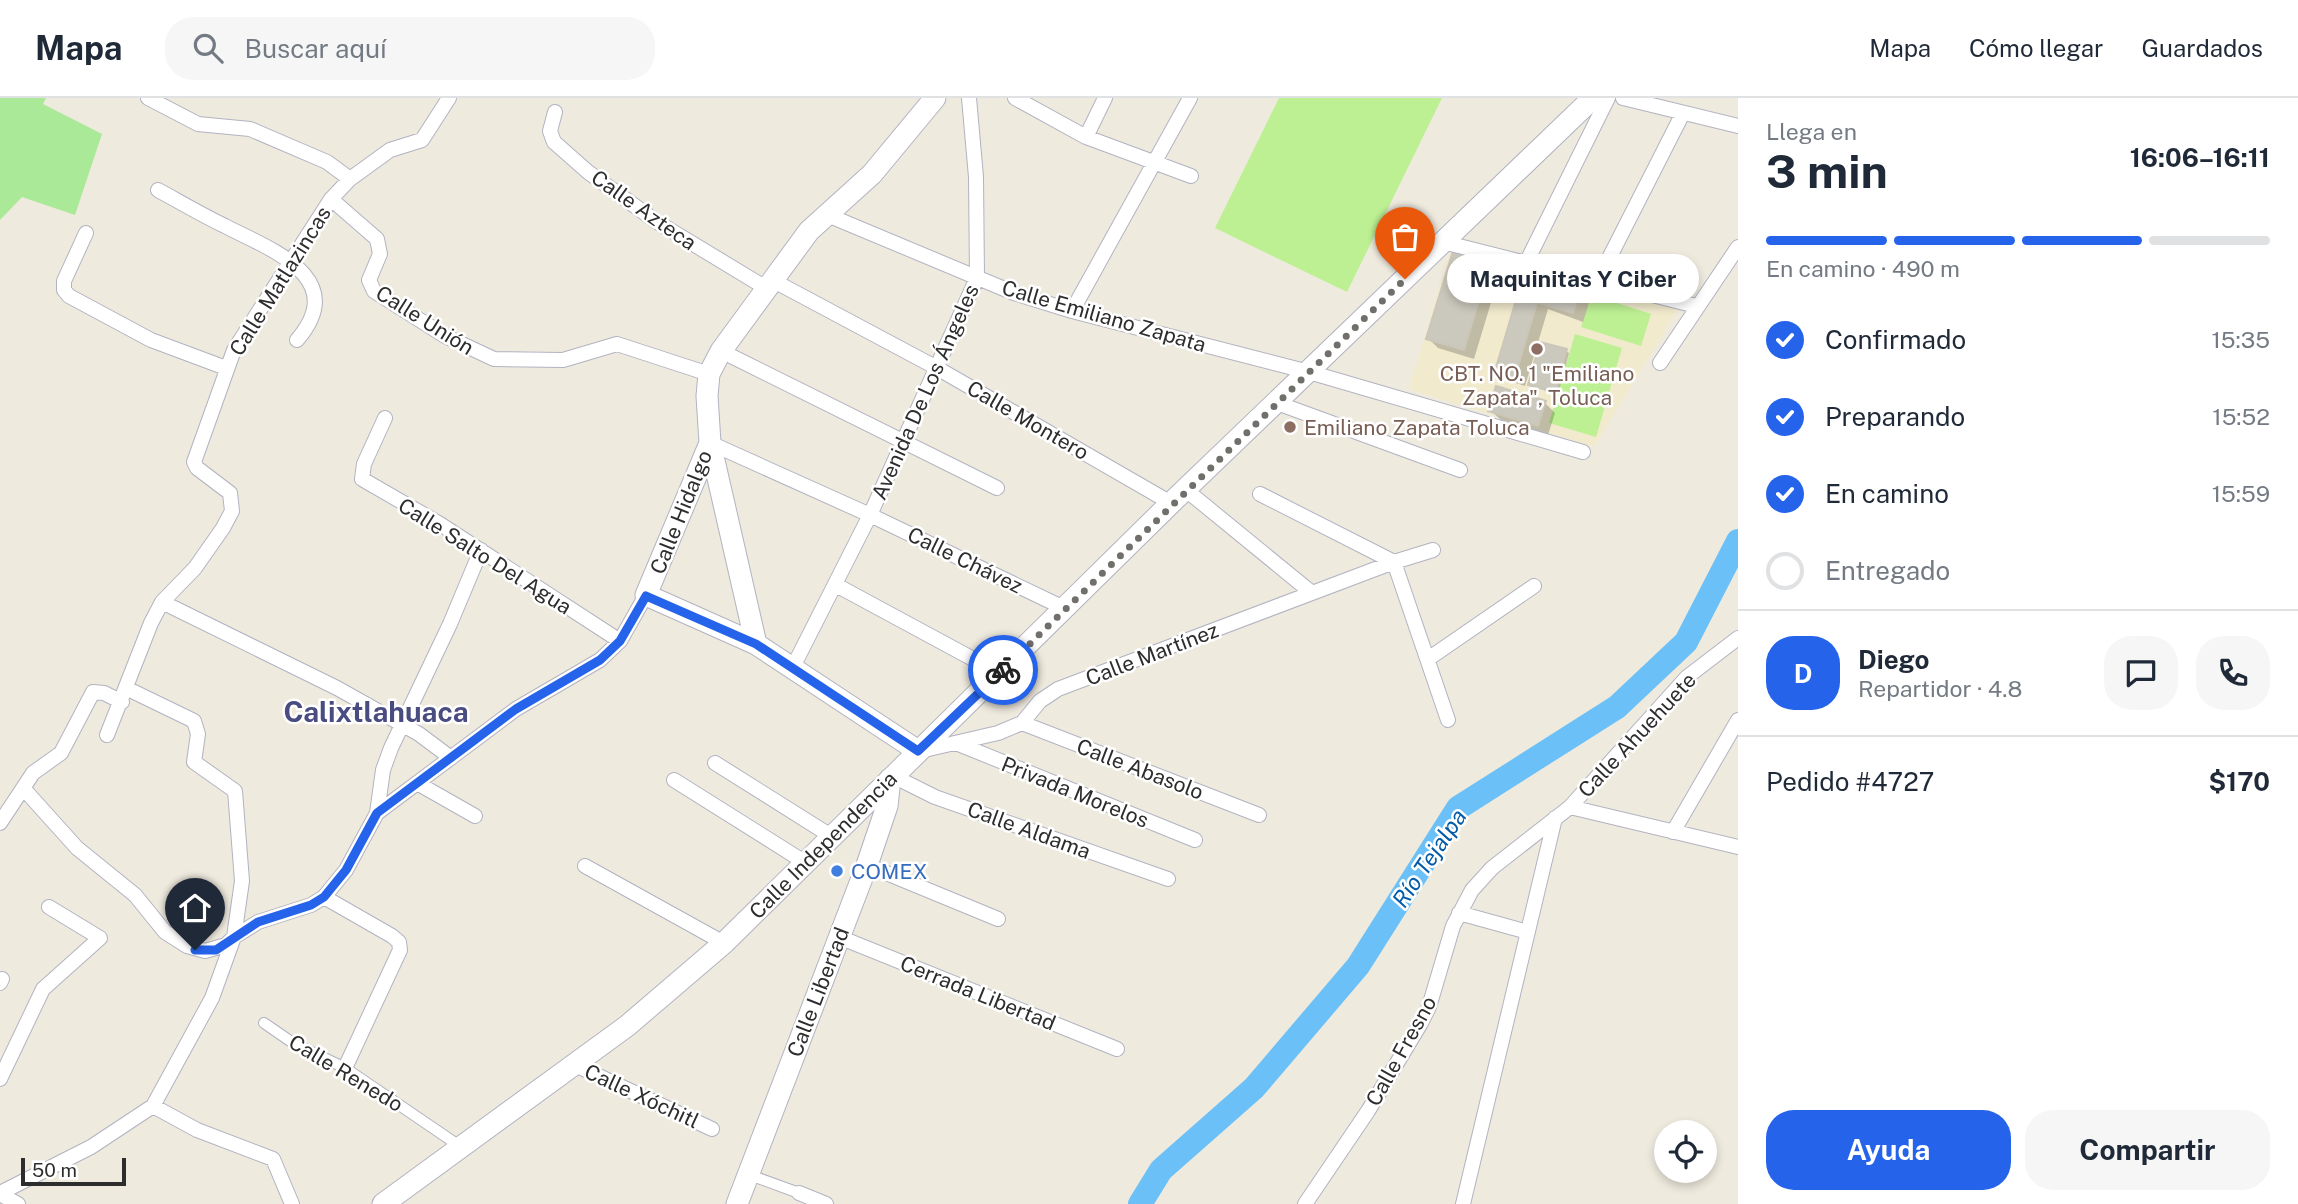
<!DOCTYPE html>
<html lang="es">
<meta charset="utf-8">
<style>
:root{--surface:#fff;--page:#f6f6f7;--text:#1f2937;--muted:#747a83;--line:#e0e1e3;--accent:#2563eb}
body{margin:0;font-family:"Public Sans",sans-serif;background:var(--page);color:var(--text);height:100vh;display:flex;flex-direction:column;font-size:26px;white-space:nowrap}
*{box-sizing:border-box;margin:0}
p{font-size:23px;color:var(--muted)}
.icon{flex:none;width:38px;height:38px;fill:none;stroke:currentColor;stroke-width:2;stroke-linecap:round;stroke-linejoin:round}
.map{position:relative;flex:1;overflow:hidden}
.details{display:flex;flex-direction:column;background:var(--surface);width:560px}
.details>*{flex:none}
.fabs{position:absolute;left:1654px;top:1022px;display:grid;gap:14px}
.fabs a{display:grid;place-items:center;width:63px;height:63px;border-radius:50%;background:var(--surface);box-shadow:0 4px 10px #0003;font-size:35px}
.scale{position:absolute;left:21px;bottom:18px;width:105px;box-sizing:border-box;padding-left:7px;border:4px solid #2d2d2d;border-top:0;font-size:19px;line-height:24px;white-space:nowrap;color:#2d2d2d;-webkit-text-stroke:5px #fff;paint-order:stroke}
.pin{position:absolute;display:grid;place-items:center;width:60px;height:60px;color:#fff;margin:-72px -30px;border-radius:50% 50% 50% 0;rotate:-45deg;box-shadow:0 0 7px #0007}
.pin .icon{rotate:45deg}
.courier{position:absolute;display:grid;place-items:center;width:70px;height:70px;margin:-35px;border:5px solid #2563eb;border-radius:50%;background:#fff;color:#222;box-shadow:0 2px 9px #0007}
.bubble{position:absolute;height:49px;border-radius:24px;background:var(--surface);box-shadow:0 4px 10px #0003;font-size:23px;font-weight:700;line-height:49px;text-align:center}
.head em{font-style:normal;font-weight:700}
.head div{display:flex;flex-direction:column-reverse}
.head{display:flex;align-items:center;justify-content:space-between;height:119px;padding:0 28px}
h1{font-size:46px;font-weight:700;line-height:52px}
.bar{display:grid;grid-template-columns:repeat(4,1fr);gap:10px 7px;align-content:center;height:84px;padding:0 28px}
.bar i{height:9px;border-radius:5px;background:var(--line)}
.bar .current{background:var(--accent)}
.bar p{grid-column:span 4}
.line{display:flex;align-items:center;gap:18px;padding:0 28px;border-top:2px solid var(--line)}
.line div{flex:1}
.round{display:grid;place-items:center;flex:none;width:74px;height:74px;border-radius:28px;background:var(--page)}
ol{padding:0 28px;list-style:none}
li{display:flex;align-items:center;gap:21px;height:77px}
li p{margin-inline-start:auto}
li .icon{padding:7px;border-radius:50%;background:var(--accent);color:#fff;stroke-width:4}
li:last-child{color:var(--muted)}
li i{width:38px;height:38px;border:4px solid var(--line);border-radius:50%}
.button{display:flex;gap:14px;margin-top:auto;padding:14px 28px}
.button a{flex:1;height:80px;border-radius:28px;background:var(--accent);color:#fff;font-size:28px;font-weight:700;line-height:80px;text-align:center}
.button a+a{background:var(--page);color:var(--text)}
header{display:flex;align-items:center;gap:42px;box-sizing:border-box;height:98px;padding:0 35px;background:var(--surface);border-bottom:2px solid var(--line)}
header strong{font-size:33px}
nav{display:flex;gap:38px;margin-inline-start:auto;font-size:24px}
.search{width:490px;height:63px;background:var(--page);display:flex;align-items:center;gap:18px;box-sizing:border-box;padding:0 24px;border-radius:28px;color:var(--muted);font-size:26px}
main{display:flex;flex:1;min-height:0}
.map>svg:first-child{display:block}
.education{fill:#f1eacd}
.green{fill:#a9e998}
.pitch{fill:#bdf093}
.shadow{fill:#0003}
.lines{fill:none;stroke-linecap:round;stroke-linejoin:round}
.river{stroke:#6bc0f7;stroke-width:24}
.building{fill:#cbc8bd;stroke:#cbc6b8;stroke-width:2}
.pedestrian-casing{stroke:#b2b3c1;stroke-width:12}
.minor-casing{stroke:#b2b3c1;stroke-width:16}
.secondary-casing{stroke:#b2b3c1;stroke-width:23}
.pedestrian{stroke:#fff;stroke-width:10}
.minor{stroke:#fff;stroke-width:14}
.secondary{stroke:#fff;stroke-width:21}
.done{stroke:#716f6b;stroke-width:7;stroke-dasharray:0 12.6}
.route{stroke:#2563eb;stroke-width:9}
.education-dot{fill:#8d6e63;stroke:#fff;stroke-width:2.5}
.shop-dot{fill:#3f7fe0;stroke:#fff;stroke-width:2.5}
.labels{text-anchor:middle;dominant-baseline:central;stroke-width:5;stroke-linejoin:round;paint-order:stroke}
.street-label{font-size:21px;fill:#2d2d2d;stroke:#fff}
.education-label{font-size:21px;fill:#785e54;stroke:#fff}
.shop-label{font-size:21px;fill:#366cbe;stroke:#fff;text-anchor:start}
.water-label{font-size:23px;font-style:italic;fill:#045ca9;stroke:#fff}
.district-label{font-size:28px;font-weight:bold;fill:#494c81;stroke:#fff}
</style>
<header>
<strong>Mapa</strong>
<div class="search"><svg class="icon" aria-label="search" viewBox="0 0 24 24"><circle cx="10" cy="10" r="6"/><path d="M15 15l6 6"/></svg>Buscar aquí</div>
<nav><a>Mapa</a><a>Cómo llegar</a><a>Guardados</a></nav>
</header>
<main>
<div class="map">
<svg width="1738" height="1106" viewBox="0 0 1738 1106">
<rect width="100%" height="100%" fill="#efeade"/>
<path class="education" d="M1451,151L1678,211L1594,349L1409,291Z"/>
<path class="green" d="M0,0H46L43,6L102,36L75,117L22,99L0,122Z"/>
<path class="pitch" d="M1279,0H1442L1347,194L1215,130Z
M1592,197L1651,216L1641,248L1581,229Z
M1575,236L1622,250L1596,339L1549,325Z"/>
<path class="shadow" d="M1478,162L1485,169L1508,170L1518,180L1512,203L1493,198L1474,261L1438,250L1428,240Z
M1544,180L1580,192L1590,202L1583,224L1548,211L1525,288L1507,282L1497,272Z
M1566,253L1569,255L1558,296L1533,289L1530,286Z
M1545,305L1555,315L1548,337L1501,322L1490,312Z"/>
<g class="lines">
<path class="river" d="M1140,1106L1161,1072L1254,990L1358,868L1458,710L1617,609L1686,544L1738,443"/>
</g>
<path class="building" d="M1453,153L1479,160L1476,171L1482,173L1478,187L1483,189L1464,252L1426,241Z
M1485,162L1509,168L1502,194L1478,187Z
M1525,172L1545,178L1515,279L1495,273Z
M1547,180L1581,190L1573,215L1539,205Z
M1540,244L1567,251L1555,294L1528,287Z
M1496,288L1546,303L1538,328L1488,313Z"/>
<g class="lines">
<g class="pedestrian-casing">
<path id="pedestrian" d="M264,925L293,945L345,970L461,1049
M747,1076L799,1095"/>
</g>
<g class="minor-casing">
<path id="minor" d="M148,0L198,26L250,31L327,64L350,81
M1015,0L1086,39L1191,78
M1623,0L1738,28
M555,14L550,33L554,44L588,74L657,124L766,190
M1086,39L1105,0
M158,92C180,104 202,117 225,128C269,151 351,179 297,242
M331,101L377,141L380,156L369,182L374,193L445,238L494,261L563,262L617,246L709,276
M825,116L1014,195L1072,213L1309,274L1583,354
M86,135L64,183V192L69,198L151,242L226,270
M1443,144L1696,208
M1526,165L1608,0
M772,182L937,270L1171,405
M1597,184L1683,15
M1072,213L1190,0
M721,253L997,390
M1660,265L1738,149
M1277,305L1460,372
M385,320L364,366L362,381L440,426L620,543
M710,345L870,417L1066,511
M1186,392L1312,495
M1260,396L1394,464
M1394,464L1448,622
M836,487L999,575
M162,504L337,590L419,636L451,660
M1428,561L1534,488
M793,569L870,417L977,180L976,79L969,0
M1022,625L1259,717
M107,637L151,525L162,504L195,470L223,430L232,413L230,395L197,370L194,364L234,252L331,101L350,81L390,52L422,42L449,0
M956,645L1195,742
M920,653L998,635L1022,625L1040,603L1058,591L1394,464L1433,452
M715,665L831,738
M893,678L935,699L1168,781
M674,682L806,765
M417,685L475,718
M23,690L77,750L135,797L165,834L187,848L205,853L226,847L234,839L242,783L235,693L194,664L198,636L194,623L128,591
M1570,709L1738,749
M377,715L383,672L391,650L450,526L481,452
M0,725L33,675L61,655L93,594L104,595L122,604
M1673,734L1738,622
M867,767L998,821
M585,768L724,845
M324,799L392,838L399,844L400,852L345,970
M1459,815L1528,834
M839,839L1117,951
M0,885L2,881
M573,966L712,1031
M0,981L43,891L100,840L49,809
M153,1008L197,1032L273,1061L292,1106
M0,1095L91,1049L153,1008L212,900L234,839L258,824L311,807L324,799L346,772L377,715L516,611L600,562L620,543L646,497
M799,1095L826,1106
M0,1096L18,1106
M1305,1106L1368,1013L1421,925L1429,909L1453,828L1472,792L1492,770L1570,709L1687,579L1738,540
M1463,1106L1555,720"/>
</g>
<g class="secondary-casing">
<path id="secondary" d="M710,345L646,497L756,546L918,653
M756,546L710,345L707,298L709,276L721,253L809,133L872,76L935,0
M383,1106L627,928L724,845L1171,405L1593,0
M737,1106L867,767L887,708L890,681"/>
</g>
<use href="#pedestrian" class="pedestrian"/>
<use href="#minor" class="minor"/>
<use href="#secondary" class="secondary"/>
</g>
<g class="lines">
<path class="done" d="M1003,572L1405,181"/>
<path class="route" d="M195,852H216L258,824L311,807L324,799L346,772L377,715L516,611L600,562L620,543L646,498L756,546L918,653L1003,572"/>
</g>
<g class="education-dot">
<circle cx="1537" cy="251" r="7"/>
<circle cx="1290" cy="329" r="7"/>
</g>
<circle class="shop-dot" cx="837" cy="773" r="7"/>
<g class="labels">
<g class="street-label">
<text transform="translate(644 112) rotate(35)">Calle Azteca</text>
<text transform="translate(280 183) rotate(-58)">Calle Matlazincas</text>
<text transform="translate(1104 218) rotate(16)">Calle Emiliano Zapata</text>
<text transform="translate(425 222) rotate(32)">Calle Unión</text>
<text transform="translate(925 294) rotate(-66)">Avenida De Los Ángeles</text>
<text transform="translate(1028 322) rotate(30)">Calle Montero</text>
<text transform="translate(681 414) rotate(-68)">Calle Hidalgo</text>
<text transform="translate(485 458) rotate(32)">Calle Salto Del Agua</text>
<text transform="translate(965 462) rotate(26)">Calle Chávez</text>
<text transform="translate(1152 556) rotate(-21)">Calle Martínez</text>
<text transform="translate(1637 637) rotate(-47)">Calle Ahuehuete</text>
<text transform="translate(1140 671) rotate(21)">Calle Abasolo</text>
<text transform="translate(1075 694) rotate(22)">Privada Morelos</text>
<text transform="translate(1029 732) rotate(20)">Calle Aldama</text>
<text transform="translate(823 747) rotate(-45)">Calle Independencia</text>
<text transform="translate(818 894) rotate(-69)">Calle Libertad</text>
<text transform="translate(978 895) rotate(22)">Cerrada Libertad</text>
<text transform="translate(1401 953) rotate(-61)">Calle Fresno</text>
<text transform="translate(346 975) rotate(31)">Calle Renedo</text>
<text transform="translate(642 998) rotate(25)">Calle Xóchitl</text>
</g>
<g class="education-label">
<text x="1537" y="275">CBT. NO. 1 "Emiliano<tspan x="1537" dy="24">Zapata", Toluca</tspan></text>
<text x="1304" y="329" text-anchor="start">Emiliano Zapata Toluca</text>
</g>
<g class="shop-label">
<text x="851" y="773">COMEX</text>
</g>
<g class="water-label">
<text transform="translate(1429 760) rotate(-56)">Río Tejalpa</text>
</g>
<g class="district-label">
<text x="376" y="613">Calixtlahuaca</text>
</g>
</g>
</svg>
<div class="fabs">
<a><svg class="icon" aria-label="locate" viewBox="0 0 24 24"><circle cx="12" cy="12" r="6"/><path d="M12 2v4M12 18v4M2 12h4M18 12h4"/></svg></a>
</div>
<div class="scale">50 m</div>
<div class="pin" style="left:1405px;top:181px;background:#ea580c"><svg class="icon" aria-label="bag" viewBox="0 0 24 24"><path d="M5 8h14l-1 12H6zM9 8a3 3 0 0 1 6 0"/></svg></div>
<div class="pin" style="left:195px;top:852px;background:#1f2937"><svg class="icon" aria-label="home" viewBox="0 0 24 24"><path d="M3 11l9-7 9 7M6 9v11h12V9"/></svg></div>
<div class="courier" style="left:1003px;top:572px"><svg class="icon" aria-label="bike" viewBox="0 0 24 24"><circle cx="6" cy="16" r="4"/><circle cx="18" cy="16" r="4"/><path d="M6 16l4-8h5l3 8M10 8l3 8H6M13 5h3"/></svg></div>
<div class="bubble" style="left:1447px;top:156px;width:252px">Maquinitas Y Ciber</div>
</div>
<section class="details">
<div class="head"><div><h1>3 min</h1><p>Llega en</p></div><em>16:06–16:11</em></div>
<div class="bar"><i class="current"></i><i class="current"></i><i class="current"></i><i></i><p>En camino · 490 m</p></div>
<ol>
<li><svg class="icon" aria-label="check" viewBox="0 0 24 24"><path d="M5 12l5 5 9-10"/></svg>Confirmado<p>15:35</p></li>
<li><svg class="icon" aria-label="check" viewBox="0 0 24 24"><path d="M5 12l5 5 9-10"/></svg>Preparando<p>15:52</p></li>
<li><svg class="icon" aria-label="check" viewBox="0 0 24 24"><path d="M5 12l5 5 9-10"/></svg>En camino<p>15:59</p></li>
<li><i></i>Entregado</li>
</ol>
<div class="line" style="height:126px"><b class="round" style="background:var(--accent);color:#fff">D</b><div><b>Diego</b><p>Repartidor · 4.8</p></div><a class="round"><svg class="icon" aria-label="chat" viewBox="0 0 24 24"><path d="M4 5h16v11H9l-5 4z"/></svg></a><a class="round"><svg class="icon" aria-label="phone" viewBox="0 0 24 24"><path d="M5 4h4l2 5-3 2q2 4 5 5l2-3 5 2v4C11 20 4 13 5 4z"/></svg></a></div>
<div class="line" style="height:91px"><div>Pedido #4727</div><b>$170</b></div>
<div class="button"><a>Ayuda</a><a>Compartir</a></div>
</section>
</main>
